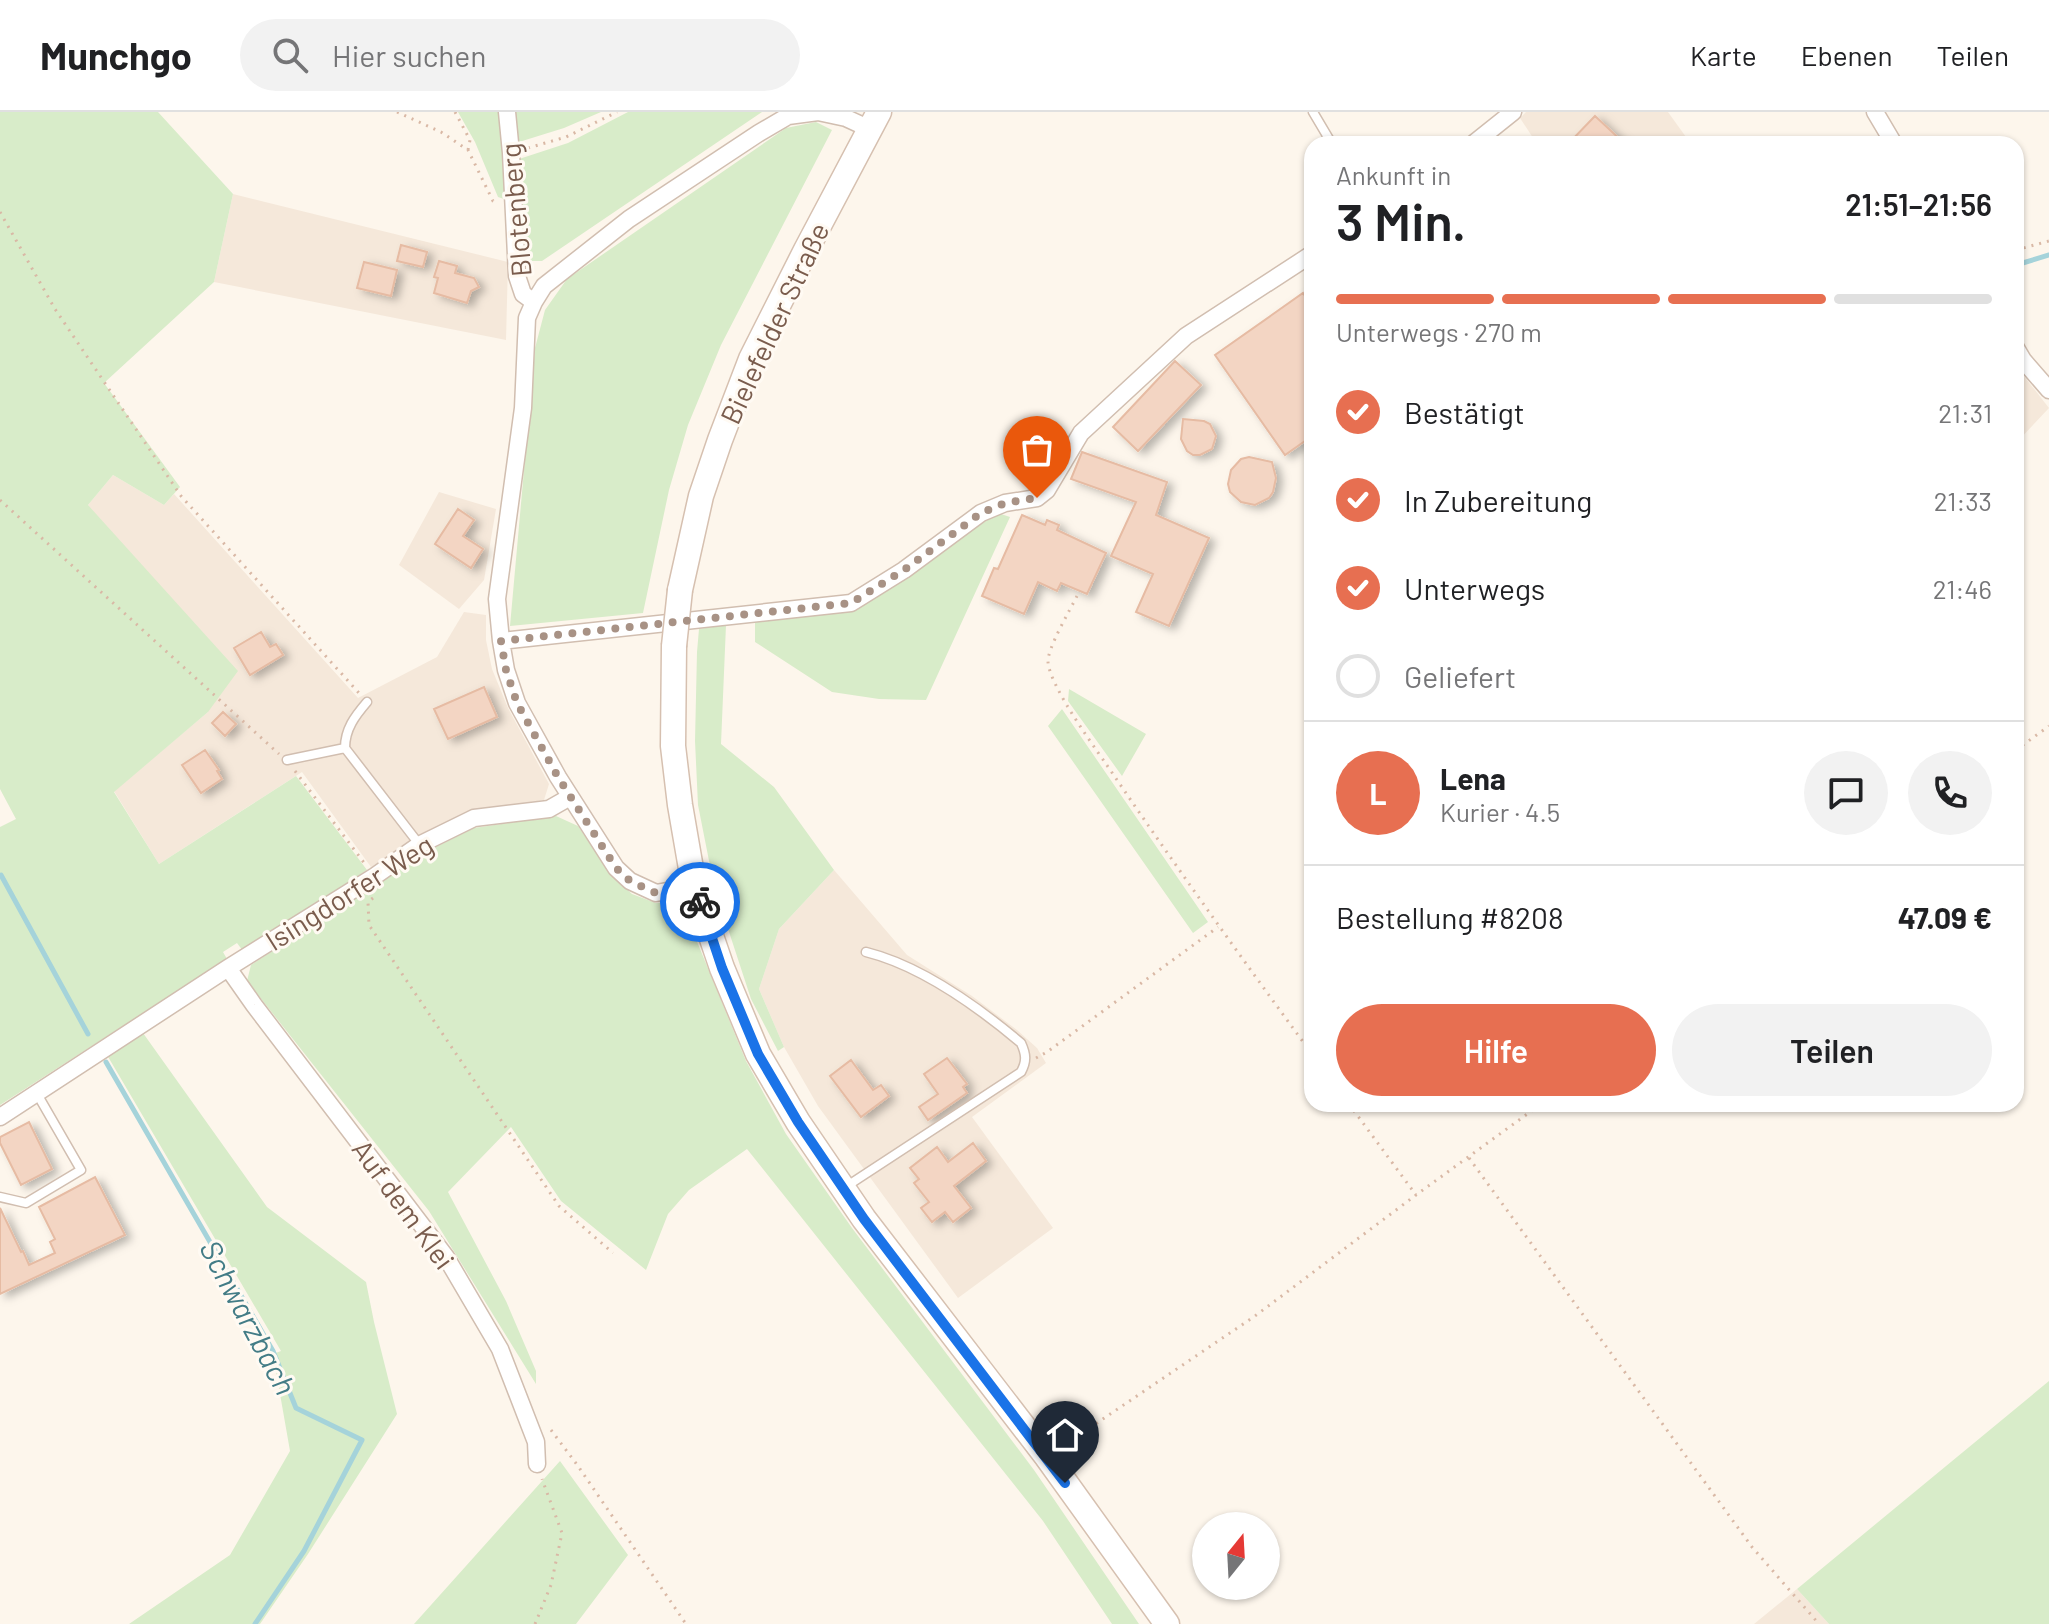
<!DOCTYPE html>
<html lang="de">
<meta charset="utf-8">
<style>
:root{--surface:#fff;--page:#f2f2f2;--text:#202124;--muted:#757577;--line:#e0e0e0;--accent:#e76f51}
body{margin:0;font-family:Barlow,sans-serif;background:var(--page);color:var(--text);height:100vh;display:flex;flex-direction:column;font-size:30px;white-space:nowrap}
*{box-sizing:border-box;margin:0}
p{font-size:26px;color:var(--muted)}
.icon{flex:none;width:44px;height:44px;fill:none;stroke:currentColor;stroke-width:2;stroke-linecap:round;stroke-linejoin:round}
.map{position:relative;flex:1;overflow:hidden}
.details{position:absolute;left:1304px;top:24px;width:720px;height:976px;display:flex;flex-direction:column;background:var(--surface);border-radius:24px;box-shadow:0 2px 6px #0004}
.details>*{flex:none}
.needle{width:52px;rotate:18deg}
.fabs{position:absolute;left:1192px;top:1400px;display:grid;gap:16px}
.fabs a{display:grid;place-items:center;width:88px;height:88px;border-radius:50%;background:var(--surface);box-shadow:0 2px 6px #0004;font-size:40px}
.pin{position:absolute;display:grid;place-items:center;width:68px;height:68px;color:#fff;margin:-82px -34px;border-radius:50% 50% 50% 0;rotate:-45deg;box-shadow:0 0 8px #0007}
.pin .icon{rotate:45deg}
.courier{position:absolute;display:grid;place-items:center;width:80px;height:80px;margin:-40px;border:6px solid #1a73e8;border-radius:50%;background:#fff;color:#222;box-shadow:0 2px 10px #0007}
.summary em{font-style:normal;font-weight:600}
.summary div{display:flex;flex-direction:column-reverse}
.summary{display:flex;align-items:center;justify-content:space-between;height:136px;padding:0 32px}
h1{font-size:52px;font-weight:600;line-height:60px}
.bar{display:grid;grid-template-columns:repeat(4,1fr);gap:12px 8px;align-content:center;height:96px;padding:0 32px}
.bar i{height:10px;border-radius:6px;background:var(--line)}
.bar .selected{background:var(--accent)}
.bar p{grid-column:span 4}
.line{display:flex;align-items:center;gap:20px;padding:0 32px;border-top:2px solid var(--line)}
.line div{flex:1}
.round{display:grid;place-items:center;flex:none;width:84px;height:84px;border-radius:42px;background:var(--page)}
ol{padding:0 32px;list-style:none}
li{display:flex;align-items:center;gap:24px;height:88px}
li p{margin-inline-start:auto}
li .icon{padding:8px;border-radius:50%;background:var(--accent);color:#fff;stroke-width:4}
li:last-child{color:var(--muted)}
li i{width:44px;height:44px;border:4px solid var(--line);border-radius:50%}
.button{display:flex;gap:16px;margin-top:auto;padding:16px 32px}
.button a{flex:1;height:92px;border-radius:48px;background:var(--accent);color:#fff;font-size:32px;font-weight:600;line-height:92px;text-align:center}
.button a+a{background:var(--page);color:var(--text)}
header{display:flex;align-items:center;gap:48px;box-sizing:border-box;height:112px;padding:0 40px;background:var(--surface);border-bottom:2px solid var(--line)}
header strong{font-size:38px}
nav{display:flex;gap:44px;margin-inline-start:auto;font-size:28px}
.search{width:560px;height:72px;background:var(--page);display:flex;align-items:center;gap:20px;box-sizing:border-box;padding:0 28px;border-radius:44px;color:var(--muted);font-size:30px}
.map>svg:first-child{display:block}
.residential{fill:#f5e8da}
.green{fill:#d8ecc9}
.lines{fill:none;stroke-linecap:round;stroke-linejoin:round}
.stream{stroke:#a5d3da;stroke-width:5}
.building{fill:#f3d5c3;stroke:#e6bba3;stroke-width:2;filter:url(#shadow)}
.service-casing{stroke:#d1beb0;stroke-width:11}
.minor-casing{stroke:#d1beb0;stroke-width:19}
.secondary-casing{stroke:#d6c0b0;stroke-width:27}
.path{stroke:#d9b8a5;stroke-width:3;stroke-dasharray:2 6;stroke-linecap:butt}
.service{stroke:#fff;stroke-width:8}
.minor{stroke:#fff;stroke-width:16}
.secondary{stroke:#fff;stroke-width:24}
.secondary-bridge-casing{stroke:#d6c0b0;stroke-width:27;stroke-linecap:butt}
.secondary-bridge{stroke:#fff;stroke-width:24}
.done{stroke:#a89285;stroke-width:8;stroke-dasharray:0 14.4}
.route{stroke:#1a73e8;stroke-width:10}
.labels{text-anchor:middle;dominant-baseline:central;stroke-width:6;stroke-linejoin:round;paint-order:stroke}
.street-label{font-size:28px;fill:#7a5c4d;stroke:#fffaf3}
.water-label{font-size:30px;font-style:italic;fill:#437c86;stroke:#fffaf3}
</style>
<header>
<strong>Munchgo</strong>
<div class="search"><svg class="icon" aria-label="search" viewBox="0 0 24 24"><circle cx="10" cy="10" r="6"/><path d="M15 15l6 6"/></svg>Hier suchen</div>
<nav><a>Karte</a><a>Ebenen</a><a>Teilen</a></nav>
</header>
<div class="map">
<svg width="2049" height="1512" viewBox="0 0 2049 1512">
<defs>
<filter id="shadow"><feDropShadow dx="6" dy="3.5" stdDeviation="4" flood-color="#0004"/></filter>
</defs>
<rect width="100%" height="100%" fill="#fdf6ec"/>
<path class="residential" d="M1526,0H1668L1691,32H1537L1520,6Z
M233,82L508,150L506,228L214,170Z
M2016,254L2049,296L2016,331Z
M113,363L164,393L174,382L358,586L437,545L464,500L486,503V528L492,557L508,596L549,672L544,688L467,699L424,721L371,755L302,660L159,752L114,679L208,600L88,393Z
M439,380L496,397L484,468L459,497L399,453Z
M834,758L907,843L972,884L1017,918L1037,936L1046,951L972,1005L1053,1116L958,1186L818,994L784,935L759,877L779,817Z
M1797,1477L1829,1512H1754Z"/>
<path class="green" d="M0,0H158L233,82L214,170L104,271L180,375L164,393L113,363L88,393L238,559L208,600L114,680L159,752L296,664L367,758L243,839L237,831L223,840L227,847L0,993V715L16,707L0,677Z
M458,0H499L507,88L498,85L475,30Z
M515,0H601L564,16L519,30Z
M628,0H762L542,149H521L516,48L568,31Z
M816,10L832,18L721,233L688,313L669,378L643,501L510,514L535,236L545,198L567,167L786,16Z
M998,401L1010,405L926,588L879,587L832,580L755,530V510L851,498Z
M726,513L721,632L774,675L834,758L779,817L759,877L784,935L778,939L751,887L714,774L698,693L695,629L697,540L699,517Z
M1069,577L1146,622L1122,664L1068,589Z
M1062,597L1208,810L1193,821L1048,614Z
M556,704L578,714L611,763L632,782L656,791L669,790L682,793L746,949L786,1022L852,1116L1034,1358L1139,1512H1112L1043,1409L747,1037L689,1078L668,1102L646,1158L561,1089L511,1015L448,1080L506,1189L536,1259V1272L429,1099L247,869L251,853L422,742L474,716Z
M143,921L267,1095L366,1170L374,1210L397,1302L308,1442L260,1512H129L230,1443L290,1339L273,1242L281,1239L107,943Z
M2049,1269V1512H1829L1797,1477Z
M560,1349L628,1443L576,1512H414Z"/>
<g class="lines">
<path class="stream" d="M2016,153L2049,143
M1,763L88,922
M106,950L273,1239L296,1296L362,1328L304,1439L255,1512"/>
</g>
<path class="building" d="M1595,4L1625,32H1568Z
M401,133L427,140L423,155L397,149Z
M439,149L457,154L455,161L474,166L479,175L471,179L467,191L434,181L438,166L434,165Z
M364,150L397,158L391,184L357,176Z
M1303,181L1312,194V324L1285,343L1215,243Z
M1175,249L1201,273L1138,339L1113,315Z
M1183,307L1204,309L1210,312L1216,324L1212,337L1200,343H1193L1187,339L1181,327Z
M1082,340L1167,370L1156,403L1209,426L1169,514L1136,500L1153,462L1111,444L1136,390L1071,367Z
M1249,345L1272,350L1276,366L1273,380L1269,386L1255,393L1241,390L1230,380L1228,372L1231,358L1241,347Z
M458,397L474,408L463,424L483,437L471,456L435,432Z
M1022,403L1045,413L1047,408L1059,413L1057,418L1106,441L1087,482L1061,471L1057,479L1038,470L1024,502L982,484L994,456L998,457Z
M261,520L270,535L276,532L283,543L250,563L234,536Z
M484,575L497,605L448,627L434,597Z
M223,600L236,612L225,624L212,611Z
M205,638L219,658L217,659L222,667L201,681L182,653Z
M947,946L967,972L963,975L967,981L928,1008L919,995L938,982L924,962Z
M851,948L873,978L881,973L889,984L861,1005L830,964Z
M29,1010L52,1057L21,1073L0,1031V1025Z
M973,1031L986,1049L954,1074L971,1096L953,1110L945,1100L932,1110L921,1096L929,1090L914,1071L919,1067L910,1056L937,1035L948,1050Z
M95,1065L125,1123L0,1182V1096L21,1140L23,1139L29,1153L55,1141L50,1130L55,1127L39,1095Z"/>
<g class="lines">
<g class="service-casing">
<path id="service" d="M1313,0L1332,32
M345,636C345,617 355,604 367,590
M287,648L345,636L419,732
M847,1074L1021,960C1027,949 1026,942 1021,931C977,894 922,854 866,840
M0,1085L26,1091L81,1058L36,980"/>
</g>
<g class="minor-casing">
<path id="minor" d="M507,0L511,41L517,164L523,182L534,190
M1875,0L1894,32
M1473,32L1513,0
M2016,236L2023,248L2049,278
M501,529L851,491L904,458L981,401L1005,391L1037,386L1047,378L1081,321L1186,224L1312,142
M694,774L656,781L630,769L616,756L558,665L517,591L506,558L501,529L497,487L523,296L527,206L534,190L544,174L629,107L759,21L788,4L818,0L846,6L870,17
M228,856L254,893L446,1145L500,1237L536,1330L537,1352
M0,1005L228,856L375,764L419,733L474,706L549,697L570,685"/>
</g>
<g class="secondary-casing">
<path id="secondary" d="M680,478L701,384L720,328L751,247L806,138L879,0
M674,534L673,634L680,693L694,774L722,856L758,942L798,1010L864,1107L1047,1345L1167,1512"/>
</g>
<path class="path" d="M397,0L441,20L468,38L493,89L497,91
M455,0L470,28L468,38
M528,36L566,25L617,0
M0,100L55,197L181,384L359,581
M2016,138L2049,129
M0,388L279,642
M1077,484C1070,498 1047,537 1048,550C1050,576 1099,641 1115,665C1179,759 1245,851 1312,942
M2016,638L2049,614
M295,659L365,752
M373,786L368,790L369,813L559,1094L613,1141
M1036,946L1047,940L1218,815
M1349,992L1416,1083
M1469,1046L1752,1435L1819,1512
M551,1318L578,1354L686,1512
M1063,1334L1255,1204L1416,1083L1541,992
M535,1512L551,1473L562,1421L542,1367"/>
<use href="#service" class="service"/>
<use href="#minor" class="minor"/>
<use href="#secondary" class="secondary"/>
<g class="secondary-bridge-casing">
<path id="secondary-bridge" d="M674,534L680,478"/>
</g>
<use href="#secondary-bridge" class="secondary-bridge"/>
</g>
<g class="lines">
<path class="done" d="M700,790L694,774L656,781L630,769L616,756L558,665L517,591L506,558L501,529L851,491L904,458L981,401L1005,391L1037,386"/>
<path class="route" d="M700,790L722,856L758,942L798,1010L864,1107L1065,1371"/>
</g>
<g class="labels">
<g class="street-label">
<text transform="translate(515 98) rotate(-95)">Blotenberg</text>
<text transform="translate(774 211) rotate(-65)">Bielefelder Straße</text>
<text transform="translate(349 780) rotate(-32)">Isingdorfer Weg</text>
<text transform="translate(404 1092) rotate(54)">Auf dem Klei</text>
</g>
<g class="water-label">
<text transform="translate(249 1205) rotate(62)">Schwarzbach</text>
</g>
</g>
</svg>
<div class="fabs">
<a><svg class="needle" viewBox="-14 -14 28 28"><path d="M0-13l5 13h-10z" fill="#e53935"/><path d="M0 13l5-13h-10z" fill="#757577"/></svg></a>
</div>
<div class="pin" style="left:1037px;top:386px;background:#ea580c"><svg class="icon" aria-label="bag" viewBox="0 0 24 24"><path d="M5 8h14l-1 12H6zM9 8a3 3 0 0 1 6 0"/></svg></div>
<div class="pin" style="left:1065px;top:1371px;background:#1f2937"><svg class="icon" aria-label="home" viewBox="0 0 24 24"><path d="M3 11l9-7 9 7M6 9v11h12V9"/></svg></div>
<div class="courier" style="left:700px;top:790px"><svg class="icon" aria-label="bike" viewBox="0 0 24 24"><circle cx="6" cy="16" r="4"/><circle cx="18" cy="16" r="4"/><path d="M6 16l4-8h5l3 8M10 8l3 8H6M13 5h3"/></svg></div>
<section class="details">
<div class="summary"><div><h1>3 Min.</h1><p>Ankunft in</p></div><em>21:51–21:56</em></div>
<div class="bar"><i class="selected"></i><i class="selected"></i><i class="selected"></i><i></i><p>Unterwegs · 270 m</p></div>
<ol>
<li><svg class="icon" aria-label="check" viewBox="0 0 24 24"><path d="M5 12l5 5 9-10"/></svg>Bestätigt<p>21:31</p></li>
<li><svg class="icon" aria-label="check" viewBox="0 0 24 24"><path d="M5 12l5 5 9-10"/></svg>In Zubereitung<p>21:33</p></li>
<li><svg class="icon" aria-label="check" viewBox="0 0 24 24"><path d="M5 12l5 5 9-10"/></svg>Unterwegs<p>21:46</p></li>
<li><i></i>Geliefert</li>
</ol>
<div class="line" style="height:144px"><b class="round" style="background:var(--accent);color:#fff">L</b><div><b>Lena</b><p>Kurier · 4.5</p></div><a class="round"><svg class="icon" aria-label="chat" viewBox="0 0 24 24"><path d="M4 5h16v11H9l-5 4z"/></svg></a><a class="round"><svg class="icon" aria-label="phone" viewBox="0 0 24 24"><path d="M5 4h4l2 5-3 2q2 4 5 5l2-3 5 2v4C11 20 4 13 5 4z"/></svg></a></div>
<div class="line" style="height:104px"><div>Bestellung #8208</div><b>47.09 €</b></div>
<div class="button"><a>Hilfe</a><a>Teilen</a></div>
</section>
</div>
